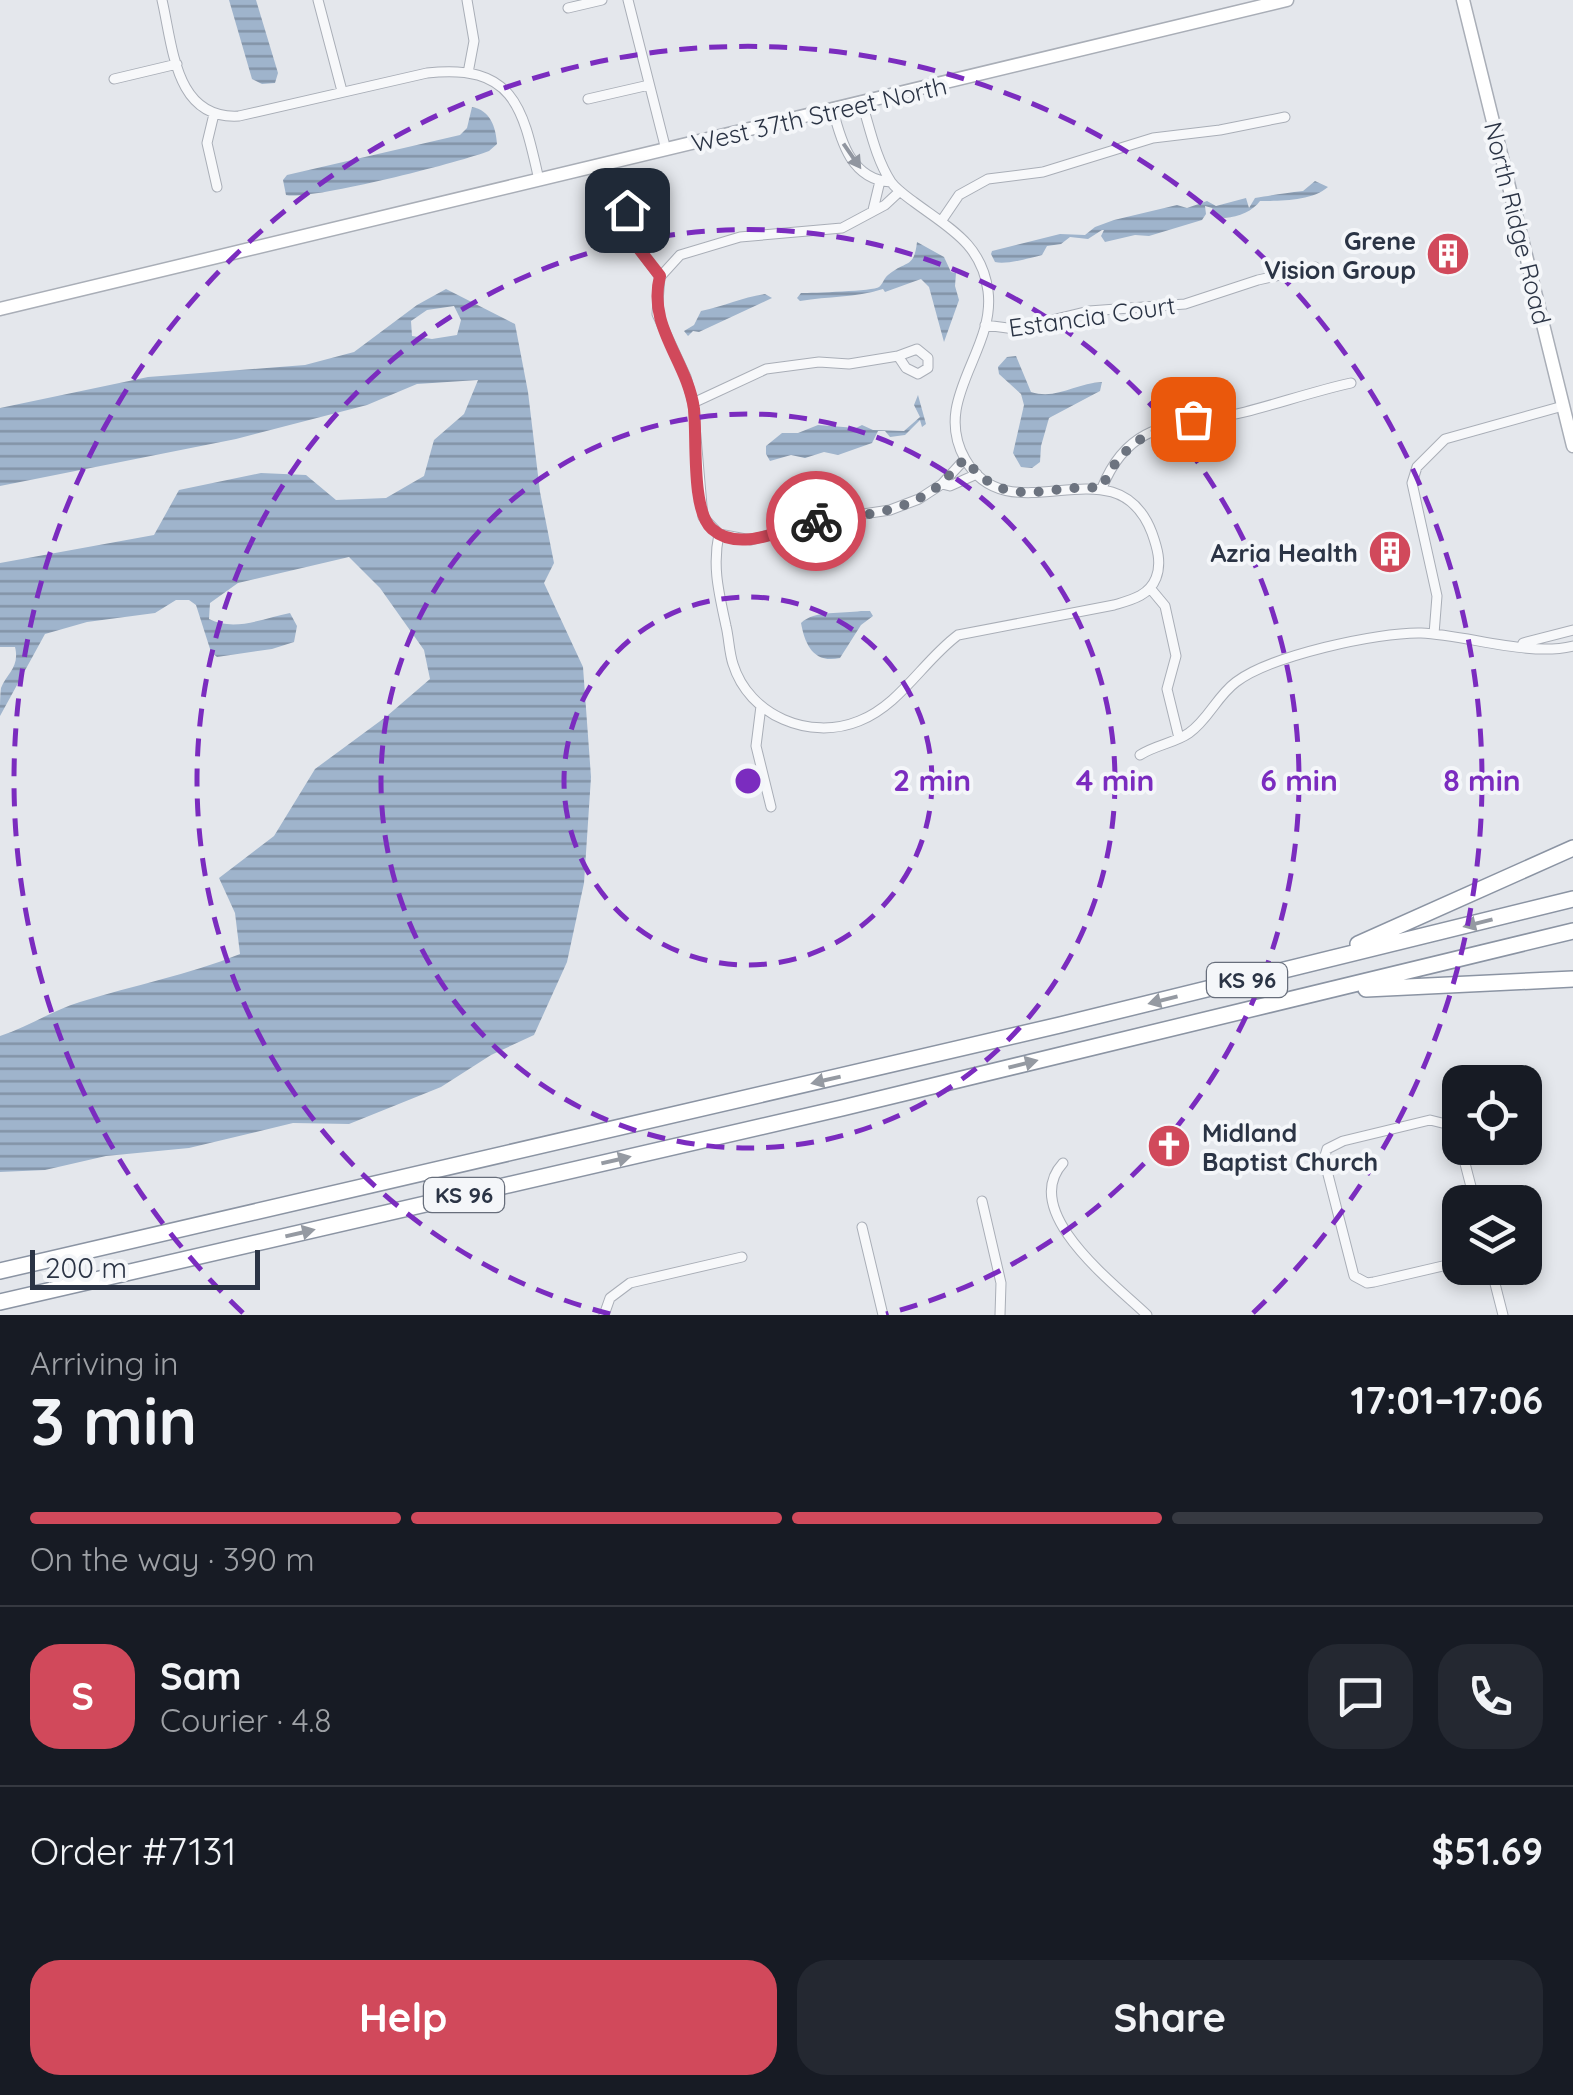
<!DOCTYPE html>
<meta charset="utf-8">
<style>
:root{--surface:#171b24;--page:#242831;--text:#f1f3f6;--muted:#9ea1a6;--line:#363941;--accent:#d1495b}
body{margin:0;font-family:Quicksand,sans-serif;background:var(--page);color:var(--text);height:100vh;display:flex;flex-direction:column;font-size:38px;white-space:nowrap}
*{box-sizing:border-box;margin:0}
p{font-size:32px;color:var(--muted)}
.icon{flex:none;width:55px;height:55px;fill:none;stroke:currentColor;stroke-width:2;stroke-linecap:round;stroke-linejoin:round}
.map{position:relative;height:1315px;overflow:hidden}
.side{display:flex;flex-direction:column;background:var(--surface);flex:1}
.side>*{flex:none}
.tools{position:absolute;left:1442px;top:1065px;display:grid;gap:20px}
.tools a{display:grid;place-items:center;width:100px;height:100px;border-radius:20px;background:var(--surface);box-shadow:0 5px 15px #0003;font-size:50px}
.scale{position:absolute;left:30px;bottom:25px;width:230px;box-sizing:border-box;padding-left:10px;border:5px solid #2b3445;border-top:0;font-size:28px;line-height:35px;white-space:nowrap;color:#2b3445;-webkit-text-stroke:8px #f4f6f9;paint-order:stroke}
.pin{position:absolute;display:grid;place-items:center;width:85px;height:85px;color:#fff;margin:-42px;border-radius:20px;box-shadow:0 5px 15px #0006}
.courier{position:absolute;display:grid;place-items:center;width:100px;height:100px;margin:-50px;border:8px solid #d1495b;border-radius:50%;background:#fff;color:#222;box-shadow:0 2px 12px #0007}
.summary em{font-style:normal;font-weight:700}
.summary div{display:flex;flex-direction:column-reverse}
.summary{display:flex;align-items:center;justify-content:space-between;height:170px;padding:0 30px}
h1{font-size:65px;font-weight:700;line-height:75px}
.bar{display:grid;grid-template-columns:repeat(4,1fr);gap:15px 10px;align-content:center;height:120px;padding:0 30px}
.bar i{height:12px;border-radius:8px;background:var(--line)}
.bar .on{background:var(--accent)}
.bar p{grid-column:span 4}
.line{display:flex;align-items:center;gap:25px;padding:0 30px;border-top:2px solid var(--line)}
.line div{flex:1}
.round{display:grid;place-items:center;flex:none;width:105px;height:105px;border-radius:30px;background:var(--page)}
.action{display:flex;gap:20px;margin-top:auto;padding:20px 30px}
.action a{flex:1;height:115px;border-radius:30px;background:var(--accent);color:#fff;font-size:40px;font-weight:700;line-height:115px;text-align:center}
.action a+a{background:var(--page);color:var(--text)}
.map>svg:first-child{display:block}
.water{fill:url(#water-rules);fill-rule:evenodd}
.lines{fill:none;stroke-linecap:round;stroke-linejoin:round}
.street-casing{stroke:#a9aeb7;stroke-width:11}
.secondary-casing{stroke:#a9aeb7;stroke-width:15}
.highway-casing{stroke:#8b94a3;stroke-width:18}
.street{stroke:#f7f8fa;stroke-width:9}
.secondary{stroke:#fff;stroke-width:12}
.highway{stroke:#fff;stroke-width:15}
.oneway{fill:#9196a0}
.oneway2{fill:#959aa2}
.done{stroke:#6c737f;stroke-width:10;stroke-dasharray:0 18}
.route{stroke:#d1495b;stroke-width:12}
.ring{fill:none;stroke:#7b2cbf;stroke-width:5;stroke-dasharray:18 12}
.labels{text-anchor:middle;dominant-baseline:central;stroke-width:8;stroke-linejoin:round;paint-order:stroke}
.shield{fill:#f4f6f9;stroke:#676e7b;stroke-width:2.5}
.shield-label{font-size:22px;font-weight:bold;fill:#2b3445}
.street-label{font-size:25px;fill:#2b3445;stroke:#f4f6f9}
.poi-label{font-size:25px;font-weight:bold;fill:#2b3445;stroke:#f4f6f9;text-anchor:end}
.centre{fill:#7b2cbf;stroke:#f4f6f9;stroke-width:5}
.ring-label{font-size:30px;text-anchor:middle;font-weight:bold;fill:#7b2cbf;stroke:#f4f6f9;stroke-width:8;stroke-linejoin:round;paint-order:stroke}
</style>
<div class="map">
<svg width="1573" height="1315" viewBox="0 0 1573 1315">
<defs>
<pattern id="water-rules" width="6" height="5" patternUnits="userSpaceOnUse" patternTransform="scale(2.5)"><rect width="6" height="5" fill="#9fb4cc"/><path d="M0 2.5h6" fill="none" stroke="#8293a7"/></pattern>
</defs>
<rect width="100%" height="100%" fill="#e4e7ec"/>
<path class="water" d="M229,0H256L278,73L275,83L262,84L252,79Z
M472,107C490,110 496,127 497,144L489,151C461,162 309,201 286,195L283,180L287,175L460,135L467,128Z
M1315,181L1328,187C1312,201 1280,201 1260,201C1252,212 1234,220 1218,217L1212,208L1205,206L1206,214L1202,220L1149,236L1135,235L1105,242L1101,236L1104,230H1102L1088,239L1070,237L1061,244L1047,246L1042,255C1030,258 1006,265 995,262L991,254L992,251L1060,234L1085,235L1095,227L1114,220L1177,205L1187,208L1207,201L1216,206L1246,198L1249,208L1255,198C1273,195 1285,193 1303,191Z
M917,242L944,257L951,272L956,273L955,286L959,300L944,342L929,287L921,279L885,292L883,289C854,298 829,296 800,301L797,298L801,293C812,293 874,291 879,287C883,284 884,278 888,275C906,260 914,269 917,242Z
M446,289L515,324L528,392L540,492L554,563L544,583L583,667L591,777L584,883L567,962L534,1035L491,1055L441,1087L349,1124L293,1123L189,1148L106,1156L45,1170L0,1172V1036C28,1027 53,1010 80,1002C134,985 188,975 240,954L235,913L219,878L274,836L315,769L387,716L430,679L424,650L380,588L349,557L238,583L210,603L209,619C235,632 264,618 290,613L297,626L294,642L272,649L217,657L211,652L196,605L189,600H176L155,613L87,622L45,634L0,716C0,708 0,695 1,688C7,673 20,667 15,647H0V563L154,535L179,490L261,473L306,475L336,500L386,498L424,476L434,440L464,414L478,380L417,384L367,405L236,439L0,486V408L148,377L305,365L354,352L417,305ZM454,306L461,320L457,335L432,339L412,336L411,321L427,310Z
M765,294L772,298L699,332L693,331L688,336L684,331L694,325L701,311C725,306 742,297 765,294Z
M1016,356L1031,392C1057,400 1076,383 1102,382L1100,391L1049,418L1041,446L1040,462L1032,468L1021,467L1013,453L1024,405L1021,394L999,374L998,367L1007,357Z
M918,395L926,424L922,427L920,420L905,435L890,437L885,431H878L872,443L838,455L824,452L805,458L791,455L770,461L766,454V446L782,433H798L818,425L856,428L862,425L873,430L904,431L920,417L914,405Z
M861,611H870L873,616L861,625L840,658C814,664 805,645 801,623C814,610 843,614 861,611Z"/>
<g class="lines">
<g class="street-casing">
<path id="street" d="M162,0C173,47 175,120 239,116L427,73C515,63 523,109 539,180
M318,0L342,91
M467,0L474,41L468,73
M628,0L666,150
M568,8L602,0
M114,79L177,64
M588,99L649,85
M833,110C841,142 852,180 891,182
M214,114L207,143L217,187
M900,191L885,205L842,228L740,237L680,255L660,277L657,314L686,377L693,403L703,517L719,534L751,540L816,521L890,510L919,499L942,484
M627,210L636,245L660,277
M873,210L880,181
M942,220L959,195L988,179L1043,172L1153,138L1220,130L1285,117
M985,325L1015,329L1089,311L1185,304L1258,280L1315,267
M693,403L766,369L819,362L849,364L898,356L906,368L918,374L928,368V358L917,349L898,356
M965,459L942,484L950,486L977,474
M1102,488C1131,415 1183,427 1245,412C1280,403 1315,391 1351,383
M719,534C712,567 719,593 726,626C729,638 729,652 733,664C749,716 810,741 859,721C900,705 923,661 958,635L1114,605C1131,600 1149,596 1156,578C1162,563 1157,547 1152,533C1116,438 1010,539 965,459C931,399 996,351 988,291C982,244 949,228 914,202C906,196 897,190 891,182C876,159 870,129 862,103
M1150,588L1165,606L1176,656L1167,689L1179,738
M1434,634L1437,596L1412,483L1417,467L1445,439L1563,406
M1523,643L1573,630
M761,706L756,746L771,807
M1140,755C1155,745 1175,743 1189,733C1208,720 1217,696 1236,682C1270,656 1377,632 1421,633C1468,635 1528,657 1573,646
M1460,1144L1450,1125L1430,1120L1343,1141L1327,1149L1324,1159L1354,1276L1367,1283L1374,1282L1460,1262
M1461,1148L1475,1202
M1063,1163C1018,1212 1116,1285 1147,1315
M982,1201L1001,1283L1000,1315
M862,1227L883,1315
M1491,1268L1503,1315
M604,1315L610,1298L630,1283L742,1257"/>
</g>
<g class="secondary-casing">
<path id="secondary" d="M1463,0L1573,446
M0,309L1287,0"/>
</g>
<g class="highway-casing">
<path id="highway" d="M1358,944L1573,848
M1366,989L1573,979
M0,1271L1060,1025L1573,899
M0,1302L842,1108L1573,931"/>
</g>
<use href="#street" class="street"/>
<use href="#secondary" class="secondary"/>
<use href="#highway" class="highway"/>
</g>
<defs><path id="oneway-solid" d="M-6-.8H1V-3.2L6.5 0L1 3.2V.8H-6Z" transform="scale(2.5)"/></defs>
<use class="oneway" href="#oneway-solid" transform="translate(852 156) rotate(55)"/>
<g class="oneway2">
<use href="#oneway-solid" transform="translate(1478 923) rotate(166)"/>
<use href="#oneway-solid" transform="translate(1163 1000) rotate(166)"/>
<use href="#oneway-solid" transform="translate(1023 1064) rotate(-14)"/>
<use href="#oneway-solid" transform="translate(826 1080) rotate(167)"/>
<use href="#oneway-solid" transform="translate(616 1160) rotate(-13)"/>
<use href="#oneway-solid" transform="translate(300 1233) rotate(-13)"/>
</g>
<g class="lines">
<path class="done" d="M816,521C857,516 902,514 937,487C947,479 955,468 965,459C1008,514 1045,483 1102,488C1118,448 1150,427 1193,419"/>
<path class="route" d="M627,210L636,245L660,276C647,327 687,360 694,409C697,437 691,511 712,529C740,554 785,528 816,521"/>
</g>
<g class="ring">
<circle cx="748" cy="781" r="184"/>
<circle cx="748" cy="781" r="367"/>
<path d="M610 1314A551 551 0 1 1 886 1314"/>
<path d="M243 1313A734 734 0 1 1 1253 1313"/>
</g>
<defs>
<g id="building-disc" transform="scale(2.25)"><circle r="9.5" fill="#d1495b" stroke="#f4f6f9"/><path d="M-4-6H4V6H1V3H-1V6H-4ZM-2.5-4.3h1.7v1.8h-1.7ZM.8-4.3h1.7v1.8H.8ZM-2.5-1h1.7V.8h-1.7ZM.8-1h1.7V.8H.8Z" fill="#fff"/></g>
<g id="church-disc" transform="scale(2.25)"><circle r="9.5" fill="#d1495b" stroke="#f4f6f9"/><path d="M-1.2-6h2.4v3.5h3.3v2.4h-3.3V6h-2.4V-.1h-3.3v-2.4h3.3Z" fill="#fff"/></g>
</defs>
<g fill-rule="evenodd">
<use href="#building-disc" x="1448" y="254"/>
<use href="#building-disc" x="1390" y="552"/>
<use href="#church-disc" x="1169" y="1146"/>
</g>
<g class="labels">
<g class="shield">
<rect x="1207" y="963" width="80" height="34" rx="8"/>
<rect x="424" y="1178" width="80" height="34" rx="8"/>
</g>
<g class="shield-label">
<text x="1247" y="980">KS 96</text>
<text x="464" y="1195">KS 96</text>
</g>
<g class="street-label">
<text transform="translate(819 114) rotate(-13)">West 37th Street North</text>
<text transform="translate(1518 223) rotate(76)">North Ridge Road</text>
<text transform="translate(1092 316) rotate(-8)">Estancia Court</text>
</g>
<g class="poi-label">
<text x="1416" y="240">Grene<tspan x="1416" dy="29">Vision Group</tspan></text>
<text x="1358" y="552">Azria Health</text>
<text x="1202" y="1132" text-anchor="start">Midland<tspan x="1202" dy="29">Baptist Church</tspan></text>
</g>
</g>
<circle cx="748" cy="781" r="15" class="centre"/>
<g class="ring-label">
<text x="932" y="791">2 min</text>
<text x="1115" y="791">4 min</text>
<text x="1299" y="791">6 min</text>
<text x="1482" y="791">8 min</text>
</g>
</svg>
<div class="tools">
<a><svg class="icon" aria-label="locate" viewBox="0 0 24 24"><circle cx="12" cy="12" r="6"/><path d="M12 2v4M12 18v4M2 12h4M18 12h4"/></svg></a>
<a><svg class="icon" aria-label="layers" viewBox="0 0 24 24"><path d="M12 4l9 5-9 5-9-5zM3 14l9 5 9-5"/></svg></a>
</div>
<div class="scale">200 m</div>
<div class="pin" style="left:1193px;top:419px;background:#ea580c"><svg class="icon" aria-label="bag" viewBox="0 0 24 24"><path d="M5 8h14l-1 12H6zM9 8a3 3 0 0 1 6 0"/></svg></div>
<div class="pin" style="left:627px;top:210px;background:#1f2937"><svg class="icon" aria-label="home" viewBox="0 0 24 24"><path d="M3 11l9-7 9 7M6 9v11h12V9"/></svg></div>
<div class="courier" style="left:816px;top:521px"><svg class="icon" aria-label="bike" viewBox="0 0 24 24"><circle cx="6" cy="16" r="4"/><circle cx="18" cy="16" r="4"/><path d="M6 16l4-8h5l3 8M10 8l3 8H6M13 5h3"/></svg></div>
</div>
<section class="side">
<div class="summary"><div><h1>3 min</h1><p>Arriving in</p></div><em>17:01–17:06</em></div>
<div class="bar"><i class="on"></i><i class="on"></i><i class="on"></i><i></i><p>On the way · 390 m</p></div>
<div class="line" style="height:180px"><b class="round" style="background:var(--accent);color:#fff">S</b><div><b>Sam</b><p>Courier · 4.8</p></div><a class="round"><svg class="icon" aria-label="chat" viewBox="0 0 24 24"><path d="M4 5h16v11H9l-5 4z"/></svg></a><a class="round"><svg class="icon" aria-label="phone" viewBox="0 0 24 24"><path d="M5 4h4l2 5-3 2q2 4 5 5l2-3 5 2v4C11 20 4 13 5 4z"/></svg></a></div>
<div class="line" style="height:130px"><div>Order #7131</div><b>$51.69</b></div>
<div class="action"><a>Help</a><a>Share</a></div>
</section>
